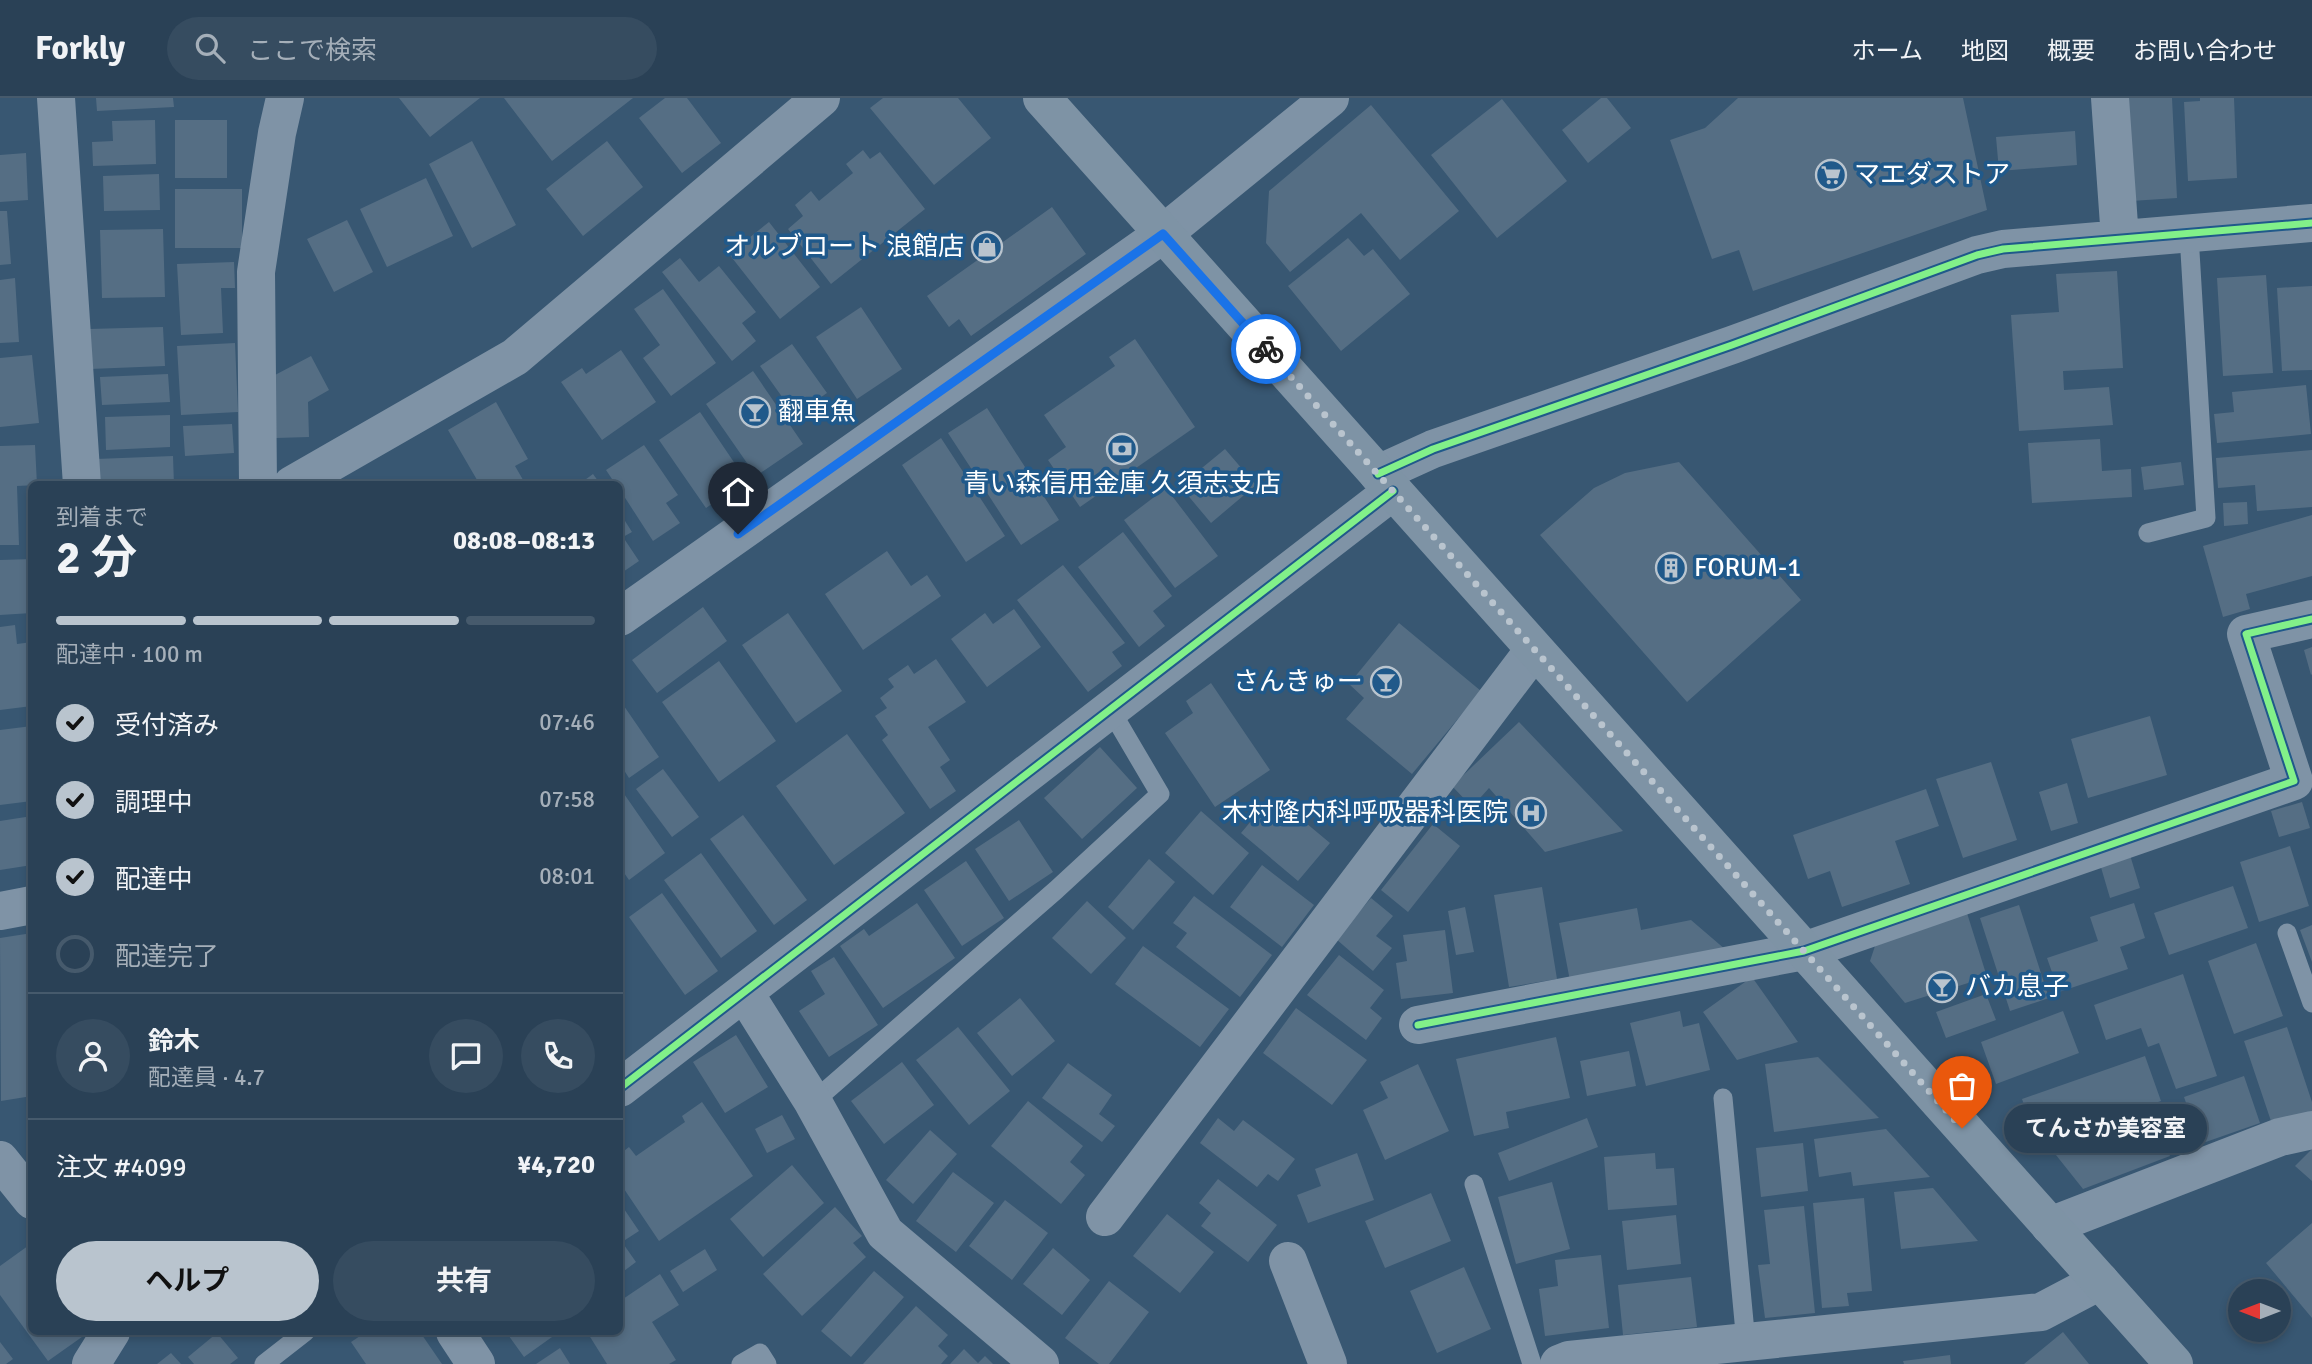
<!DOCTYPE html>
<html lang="ja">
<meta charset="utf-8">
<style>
:root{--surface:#2a4156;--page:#364c60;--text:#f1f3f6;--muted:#a5afb9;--line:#465a6c;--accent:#b9c4ce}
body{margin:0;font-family:Signika,"Noto Sans JP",sans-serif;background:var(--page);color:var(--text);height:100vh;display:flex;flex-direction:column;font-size:26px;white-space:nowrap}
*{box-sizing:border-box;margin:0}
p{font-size:23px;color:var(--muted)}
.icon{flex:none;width:38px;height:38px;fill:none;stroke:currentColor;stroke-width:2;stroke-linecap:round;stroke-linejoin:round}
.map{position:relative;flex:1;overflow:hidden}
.panel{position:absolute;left:28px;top:383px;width:595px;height:854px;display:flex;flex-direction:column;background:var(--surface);border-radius:10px;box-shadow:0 4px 10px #0003,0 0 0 2px var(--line)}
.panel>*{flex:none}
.needle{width:46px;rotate:270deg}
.controls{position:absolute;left:2228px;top:1181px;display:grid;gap:14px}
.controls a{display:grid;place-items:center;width:63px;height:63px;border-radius:50%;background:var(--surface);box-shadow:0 4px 10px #0003,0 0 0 2px var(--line);font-size:35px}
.pin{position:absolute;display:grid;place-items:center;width:60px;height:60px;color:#fff;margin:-72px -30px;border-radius:50% 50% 50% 0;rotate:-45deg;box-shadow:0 0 7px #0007}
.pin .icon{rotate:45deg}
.courier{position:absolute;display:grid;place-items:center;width:70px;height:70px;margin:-35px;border:5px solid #1a73e8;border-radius:50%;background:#fff;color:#222;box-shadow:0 2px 9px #0007}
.bubble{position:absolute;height:49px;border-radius:24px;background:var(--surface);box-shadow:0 4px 10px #0003,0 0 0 2px var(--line);font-size:23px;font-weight:700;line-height:49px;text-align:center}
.head em{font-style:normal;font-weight:700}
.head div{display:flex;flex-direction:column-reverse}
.head{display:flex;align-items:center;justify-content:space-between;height:119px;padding:0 28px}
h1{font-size:46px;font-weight:700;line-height:52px}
.bar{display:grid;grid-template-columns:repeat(4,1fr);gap:10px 7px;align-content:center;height:84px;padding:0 28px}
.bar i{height:9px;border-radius:5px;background:var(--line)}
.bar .selected{background:var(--accent)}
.bar p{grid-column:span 4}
.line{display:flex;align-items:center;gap:18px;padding:0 28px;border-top:2px solid var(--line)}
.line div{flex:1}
.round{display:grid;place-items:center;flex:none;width:74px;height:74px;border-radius:37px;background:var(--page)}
ol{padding:0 28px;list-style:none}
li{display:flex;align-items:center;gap:21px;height:77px}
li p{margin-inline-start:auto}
li .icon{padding:7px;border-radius:50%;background:var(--accent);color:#111;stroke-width:4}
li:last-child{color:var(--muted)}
li i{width:38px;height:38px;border:4px solid var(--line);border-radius:50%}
.primary-button{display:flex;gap:14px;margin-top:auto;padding:14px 28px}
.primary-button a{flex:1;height:80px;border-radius:42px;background:var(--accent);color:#111;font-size:28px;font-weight:700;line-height:80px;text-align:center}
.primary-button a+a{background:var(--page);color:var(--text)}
header{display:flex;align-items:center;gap:42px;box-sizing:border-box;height:98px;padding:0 35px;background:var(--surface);border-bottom:2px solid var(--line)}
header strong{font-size:33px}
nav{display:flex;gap:38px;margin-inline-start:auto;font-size:24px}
.search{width:490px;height:63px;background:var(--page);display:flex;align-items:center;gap:18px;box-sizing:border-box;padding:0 24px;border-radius:38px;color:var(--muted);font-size:26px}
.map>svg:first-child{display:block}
.building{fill:#556e84}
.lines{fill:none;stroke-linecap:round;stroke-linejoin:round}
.service{stroke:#7f93a6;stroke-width:19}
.minor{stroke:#7f93a6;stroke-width:38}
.primary{stroke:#7e93a5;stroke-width:38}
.cycleway-casing{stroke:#20598a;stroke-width:11}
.cycleway{stroke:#82f089;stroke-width:7}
.done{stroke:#b9c4ce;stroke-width:7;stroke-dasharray:0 12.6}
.route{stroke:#1a73e8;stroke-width:9}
.labels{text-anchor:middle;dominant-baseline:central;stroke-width:7;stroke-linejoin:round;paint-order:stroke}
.poi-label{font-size:26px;fill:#fff;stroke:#20598a;text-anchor:start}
</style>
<header>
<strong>Forkly</strong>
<div class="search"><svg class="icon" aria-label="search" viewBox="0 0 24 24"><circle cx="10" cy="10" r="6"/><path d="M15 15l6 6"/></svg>ここで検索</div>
<nav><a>ホーム</a><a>地図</a><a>概要</a><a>お問い合わせ</a></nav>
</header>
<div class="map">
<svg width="2312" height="1266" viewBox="0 0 2312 1266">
<rect width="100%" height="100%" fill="#385772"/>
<path class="building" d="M96,0H173L174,9L97,13Z
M399,0H480L430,39Z
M504,0H633L552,63Z
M665,0H687L721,45L682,75L639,20Z
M883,0H958L991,40L934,87L870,10Z
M1601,0H1607L1631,30L1588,65L1562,32Z
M1738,0H1963L1987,112L1753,193L1739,152L1712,161L1670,42L1705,30Z
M2125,0H2172L2177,100L2131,103Z
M2200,0H2234L2237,80L2188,83L2184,4L2200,3Z
M1502,1L1567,83L1497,140L1431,57Z
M1371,7L1459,113L1400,162L1361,115L1290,174L1266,145L1269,93Z
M155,22L156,66L93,68L92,44L113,43L112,23Z
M175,22H227V80H175Z
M2075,33L2077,67L1999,73L1996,39Z
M472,43L516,127L472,150L429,66Z
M607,43L643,89L583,138L546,91Z
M863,52L870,61L880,54L925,111L831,186L788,131L803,118L795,107L811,93L819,103L853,75L846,66Z
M26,55L28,102L0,104V57Z
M159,76L160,112L104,113L103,78Z
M426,80L453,138L387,169L360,111Z
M175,91H242V150H175Z
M1052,109L1086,156L971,238L959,221L949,229L927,198Z
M0,113H7L11,166L0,167Z
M347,122L373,174L334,194L307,141Z
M769,124L820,189L780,221L729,156Z
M163,131L165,199L102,200L100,132Z
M1348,140L1364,158L1373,151L1410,196L1341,253L1288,188Z
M680,160L699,184L719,168L756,214L742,225L756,243L732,263L662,174Z
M234,164L235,190H221L223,235L181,237L177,166Z
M2117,173L2123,270L2063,273L2064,292L2109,289L2113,327L2019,333L2011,217L2059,214L2056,176Z
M2266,177L2273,275L2223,278L2217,180Z
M15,180L19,244L0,245V182Z
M2312,188V272L2282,273L2277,190Z
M663,191L716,265L671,298L643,260L660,247L634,211Z
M861,209L902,271L857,301L816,239Z
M163,229L165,268L90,271L89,231Z
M1135,241L1195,329L1080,409L1048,362L1066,349L1044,317L1115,268L1109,259Z
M235,245L238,314L181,317L177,248Z
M792,246L827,295L795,317L760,268Z
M621,252L656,304L602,342L561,284L582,270L586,276Z
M32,257L39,325L0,329V260Z
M311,258L329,292L308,304L309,339L276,340L275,277Z
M753,273L803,346L756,378L706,306Z
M168,276L170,304L102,307L100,279Z
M2306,287L2311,336L2217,345L2214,316L2234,314L2232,294Z
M496,304L528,361L515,368L526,387H480L448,332Z
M987,310L1059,422L1021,447L948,335Z
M700,314L746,382L706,410L659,342Z
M170,317V349L106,352L105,319Z
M232,326L234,355L185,358L183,328Z
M941,340L1005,438L966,464L902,367Z
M2100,341L2102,373L2131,371L2132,399L2032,405L2028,345Z
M35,347L37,387L17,388L19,447H0V348Z
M644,347L678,397L666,405L680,425L653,443L620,392V387H616L606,372Z
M1225,351L1256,387L1211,425L1180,388Z
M2312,352V409L2257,413L2255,387L2218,390L2216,360Z
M173,358L174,387H97L96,361Z
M1679,364L1801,502L1687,604L1540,437L1594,390L1625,375Z
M2181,364L2184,387L2144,392L2141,369Z
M593,376L601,387H578Z
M1166,390L1218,458L1175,490L1124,422Z
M2247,404L2248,426L2224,428L2223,405Z
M620,415L632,434L623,439L639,463L620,476Z
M2312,417V478L2246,496L2250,511L2223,519L2203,448Z
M1123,434L1172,498L1153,513L1165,528L1139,549L1078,469Z
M887,453L911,488L927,477L941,498L863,552L825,496Z
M32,461V515L0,517V462Z
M1063,467L1125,545L1112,554L1122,568L1088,594L1017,502Z
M703,509L727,543L657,595L632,562Z
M1014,511L1041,549L987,589L951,541L985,515L993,526Z
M788,515L842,593L796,625L742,547Z
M1399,525L1481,593L1412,676L1346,621L1364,600L1349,586Z
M15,527L17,546L32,544V608L0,612V529Z
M2312,549V576L2311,577L2304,552Z
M936,561L966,604L928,629L950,662L940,669L956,693L930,711L882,642L888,637L875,618L887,610L880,600L894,589L888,581L908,567L914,576Z
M719,563L776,643L719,684L662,604Z
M1211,585L1270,672L1215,709L1165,635L1193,615L1186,603Z
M624,608L659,659L629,680L620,666V611Z
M2150,618L2167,677L2088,700L2071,641Z
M1519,624L1623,733L1545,754L1489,690L1472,709L1452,688Z
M32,628V703L0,707V632Z
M847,636L905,715L834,767L776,688Z
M1100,649L1137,690L1082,741L1044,700Z
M1991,664L2017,742L1963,760L1936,681Z
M663,671L699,719L672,739L636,691Z
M2067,685L2078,725L2051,733L2039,694Z
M620,690L665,755L629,782L620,769Z
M1926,691L1939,728L1895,743L1910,786L1842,809L1830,773L1808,781L1793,737Z
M2302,704L2310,730L2279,739L2271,713Z
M1282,705L1330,745L1298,783L1241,735L1262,710L1272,717Z
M1201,713L1249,755L1213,797L1165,755Z
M743,717L807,802L774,827L710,741Z
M32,718V767L0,772V723Z
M1019,722L1053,774L1009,803L975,751Z
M1433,726L1460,748L1408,814L1381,792Z
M2290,748L2309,808L2259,824L2240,764Z
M701,755L757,833L721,860L664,782Z
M2130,757L2140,790L2110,800L2100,766Z
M1149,761L1175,784L1133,832L1108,809Z
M966,763L1004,820L962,848L924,792Z
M1262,767L1314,807L1282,849L1230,809Z
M2233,788L2248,830L2169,857L2154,815Z
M1542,789L1557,881L1509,889L1494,797Z
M662,795L718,873L685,897L629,819Z
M1194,798L1272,857L1240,899L1176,849L1187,835L1173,825Z
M1371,800L1393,818L1376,838L1392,850L1373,873L1336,841Z
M1087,803L1126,840L1091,876L1052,840Z
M917,805L955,860L883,910L840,848L864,831L869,838Z
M2134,805L2145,840L2120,849L2128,871L2059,894L2047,860L2098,843L2090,819Z
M2019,807L2049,900L2010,913L1980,820Z
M1465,809L1474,854L1456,857L1448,813Z
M1637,810L1641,832L1691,822L1726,852L1570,883L1559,825Z
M1967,815L1987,879L1905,905L1870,863L1876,845Z
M2312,827V864L2300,832Z
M1445,832L1453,895L1401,901L1396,865L1407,863L1403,837Z
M32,835V998L1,1003L0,840Z
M2256,845L2283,918L2234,936L2208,863Z
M1143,848L1229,911L1200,949L1115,886Z
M1339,857L1384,892L1370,910L1382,920L1366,942L1307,897Z
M834,859L878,927L829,959L799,913L825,896L811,873Z
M2183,876L2217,978L2176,991L2159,945L2148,949L2141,930L2106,942L2094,907Z
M1752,879L1798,944L1737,962L1703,914Z
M1986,896L1996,922L1946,940L1936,914Z
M1020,900L1055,943L1012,978L977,935Z
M1296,910L1367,962L1332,1007L1263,955Z
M1680,913L1683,929L1699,925L1710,972L1646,988L1630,925Z
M2063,913L2079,955L1996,986L1981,944Z
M958,929L1010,993L969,1027L916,962Z
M2287,929L2312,1004V1015L2273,1029L2244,943Z
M736,937L768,989L725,1015L693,964Z
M1556,939L1570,1000L1506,1014L1509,1030L1474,1038L1456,961Z
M1629,953L1636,988L1587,998L1580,963Z
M2145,958L2161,1003L2037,1045L2022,1001Z
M1818,959L1879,1020L1774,1034L1765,966Z
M902,964L934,1007L884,1046L851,1003Z
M1068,965L1112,997L1099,1016L1115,1028L1102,1044L1042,1000Z
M1418,966L1449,1033L1385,1062L1363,1012L1388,1000L1380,984Z
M2244,978L2260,1025L2200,1046L2184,999Z
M1028,1003L1083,1048L1070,1064L1085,1077L1061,1106L991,1048Z
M702,1004L753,1078L659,1143L620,1085V1056L629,1049L636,1058L685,1024L682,1018Z
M2153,1014L2170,1058L2083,1091L2052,1052Z
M782,1017L795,1041L767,1055L755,1031Z
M1218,1020L1234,1033L1243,1022L1295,1061L1278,1083L1268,1076L1257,1089L1200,1045Z
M1587,1020L1598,1049L1509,1083L1498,1055Z
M1886,1031L1930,1079L1853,1088L1851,1074L1819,1079L1814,1041Z
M930,1032L957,1056L913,1106L886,1082Z
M1803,1045L1808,1093L1761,1099L1756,1050Z
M2312,1051V1083L2295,1068Z
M1357,1055L1374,1102L1308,1125L1297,1097L1321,1088L1315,1071Z
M1655,1055L1656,1071L1674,1070L1677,1107L1608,1112L1604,1059Z
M792,1067L824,1105L763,1159L730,1121Z
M953,1074L994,1105L956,1154L916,1123Z
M1218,1081L1277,1127L1248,1164L1201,1128L1211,1115L1199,1105Z
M1552,1084L1570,1151L1516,1166L1498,1099Z
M1933,1090L1978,1143L1901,1151L1894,1094Z
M1431,1095L1451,1143L1385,1170L1365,1123Z
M1864,1100L1872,1193L1847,1195L1849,1208L1822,1210L1813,1105Z
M1005,1102L1048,1135L1012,1182L969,1148Z
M620,1105L639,1133L622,1144L636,1164L620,1176Z
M1804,1108L1815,1215L1765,1220L1758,1167L1770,1166L1764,1112Z
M835,1109L862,1138L853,1145L866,1159L802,1218L763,1176Z
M1167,1116L1214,1154L1180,1195L1133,1158Z
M1676,1117L1681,1166L1627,1172L1622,1123Z
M2312,1125V1220L2266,1165Z
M32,1145V1234H89L48,1263L0,1197V1168Z
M1053,1150L1090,1182L1062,1217L1023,1186Z
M705,1151L717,1172L683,1194L670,1173Z
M1601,1157L1609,1230L1545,1238L1539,1191L1558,1188L1555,1162Z
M1464,1169L1491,1231L1437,1255L1410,1193Z
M874,1173L904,1199L851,1259L821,1233Z
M660,1176L679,1207L652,1224L676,1262L669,1266H607L587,1234H620V1203Z
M1691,1179L1697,1229L1623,1237L1618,1187Z
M1109,1183L1149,1214L1109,1266H1099L1065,1240Z
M916,1208L948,1237L938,1248L948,1258L941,1266H863Z
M366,1234H402L405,1238L410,1234H420L442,1266H366L351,1244Z
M506,1234H559L524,1259Z
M2063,1234L2089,1266H2024Z
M217,1235L238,1260L230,1266H194L188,1259Z
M0,1244L13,1261L6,1266H0Z
M560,1250L570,1266H536Z
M964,1251L978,1265L985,1258L993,1266H950Z
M171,1255L181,1266H157Z
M1950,1257L1951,1266H1904L1903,1263Z"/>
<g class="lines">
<path class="service" d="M2148,435L2206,420L2189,137
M2287,835L2312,905
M1723,1000L1746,1245
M813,1004L1056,792L1160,696L1110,611
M1474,1086L1532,1266
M264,1266L305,1234
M741,1266L760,1255L767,1266"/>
<path class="minor" d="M56,0L82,387
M2110,0L2120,141
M1378,376L1433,351L1732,247L1977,157L2003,151L2312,125
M258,387L256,174L277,35L285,0
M292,387L515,259L821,0
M620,519L1163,136L1330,0
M0,813L32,807
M744,894L813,1004L885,1135L1040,1266
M1418,927L1804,853L2294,683L2246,536L2312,521
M620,990L1393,393
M0,1062L32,1102
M1105,1119L1534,552
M2050,1128L2280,1039L2312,1032
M1288,1163L1328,1266
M455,1234L476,1266
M91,1266L111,1234
M1559,1266L1569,1262L2041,1214L2100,1183"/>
<path class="primary" d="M1042,0L2174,1266"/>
<g class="cycleway-casing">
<path id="cycleway" d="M1378,376L1433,351L1732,247L1977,157L2003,151L2312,125
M1418,927L1804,853L2294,683L2246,536L2312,521
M620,990L1393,393"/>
</g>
<use href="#cycleway" class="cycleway"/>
</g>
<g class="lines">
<path class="done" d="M1266,251L1962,1030"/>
<path class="route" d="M738,436L1163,136L1266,251"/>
</g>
<defs>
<g id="supermarket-ring" transform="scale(1.575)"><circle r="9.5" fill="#20598a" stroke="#b9c4ce" stroke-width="1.5"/><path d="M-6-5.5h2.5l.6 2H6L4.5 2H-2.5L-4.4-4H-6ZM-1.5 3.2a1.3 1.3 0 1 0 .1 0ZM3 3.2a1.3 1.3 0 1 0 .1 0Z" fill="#b9c4ce"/></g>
<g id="shop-ring" transform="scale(1.575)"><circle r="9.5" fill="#20598a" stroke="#b9c4ce" stroke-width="1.5"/><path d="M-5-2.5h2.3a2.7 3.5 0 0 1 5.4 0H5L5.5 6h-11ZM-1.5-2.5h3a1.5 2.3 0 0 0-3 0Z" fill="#b9c4ce"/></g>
<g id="bar-ring" transform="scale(1.575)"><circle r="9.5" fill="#20598a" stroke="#b9c4ce" stroke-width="1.5"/><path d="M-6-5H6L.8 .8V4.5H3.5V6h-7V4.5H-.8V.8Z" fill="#b9c4ce"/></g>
<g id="bank-ring" transform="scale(1.575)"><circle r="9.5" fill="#20598a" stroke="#b9c4ce" stroke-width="1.5"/><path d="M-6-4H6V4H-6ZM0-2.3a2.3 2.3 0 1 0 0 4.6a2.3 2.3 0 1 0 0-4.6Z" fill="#b9c4ce"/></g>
<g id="building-ring" transform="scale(1.575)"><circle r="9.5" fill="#20598a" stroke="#b9c4ce" stroke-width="1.5"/><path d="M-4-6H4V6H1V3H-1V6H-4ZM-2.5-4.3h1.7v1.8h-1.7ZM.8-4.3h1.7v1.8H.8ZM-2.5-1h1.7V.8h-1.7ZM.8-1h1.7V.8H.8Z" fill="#b9c4ce"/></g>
<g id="hospital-ring" transform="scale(1.575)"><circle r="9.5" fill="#20598a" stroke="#b9c4ce" stroke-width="1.5"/><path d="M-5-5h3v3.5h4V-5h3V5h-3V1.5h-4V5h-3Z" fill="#b9c4ce"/></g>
</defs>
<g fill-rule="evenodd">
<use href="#supermarket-ring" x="1831" y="77"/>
<use href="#shop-ring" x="987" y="149"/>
<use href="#bar-ring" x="755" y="314"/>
<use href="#bank-ring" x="1122" y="351"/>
<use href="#building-ring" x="1671" y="470"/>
<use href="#bar-ring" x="1386" y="584"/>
<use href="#hospital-ring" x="1531" y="715"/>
<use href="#bar-ring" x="1942" y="889"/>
</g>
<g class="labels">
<g class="poi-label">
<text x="1854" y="77">マエダストア</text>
<text x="964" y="149" text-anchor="end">オルブロート 浪館店</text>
<text x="778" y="314">翻車魚</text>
<text x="1122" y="386" text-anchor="middle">青い森信用金庫 久須志支店</text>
<text x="1694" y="470">FORUM-1</text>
<text x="1363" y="584" text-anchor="end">さんきゅー</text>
<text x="1508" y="715" text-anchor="end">木村隆内科呼吸器科医院</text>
<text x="1965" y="889">バカ息子</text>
</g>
</g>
</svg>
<div class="controls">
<a><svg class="needle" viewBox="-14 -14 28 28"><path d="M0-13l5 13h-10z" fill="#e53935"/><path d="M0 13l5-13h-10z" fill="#a5afb9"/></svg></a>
</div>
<div class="pin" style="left:1962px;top:1030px;background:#ea580c"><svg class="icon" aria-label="bag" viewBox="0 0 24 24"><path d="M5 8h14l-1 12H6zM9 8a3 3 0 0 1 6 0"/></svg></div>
<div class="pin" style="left:738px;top:436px;background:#1f2937"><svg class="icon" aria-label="home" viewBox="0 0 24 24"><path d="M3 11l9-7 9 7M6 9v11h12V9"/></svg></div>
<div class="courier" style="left:1266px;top:251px"><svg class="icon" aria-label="bike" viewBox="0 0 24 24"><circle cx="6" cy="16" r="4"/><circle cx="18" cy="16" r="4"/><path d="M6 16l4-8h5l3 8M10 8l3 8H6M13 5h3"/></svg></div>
<div class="bubble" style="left:2004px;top:1006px;width:203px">てんさか美容室</div>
<section class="panel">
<div class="head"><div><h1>2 分</h1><p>到着まで</p></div><em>08:08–08:13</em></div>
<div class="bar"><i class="selected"></i><i class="selected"></i><i class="selected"></i><i></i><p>配達中 · 100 m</p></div>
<ol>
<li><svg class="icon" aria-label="check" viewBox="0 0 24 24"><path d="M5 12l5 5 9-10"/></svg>受付済み<p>07:46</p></li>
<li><svg class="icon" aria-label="check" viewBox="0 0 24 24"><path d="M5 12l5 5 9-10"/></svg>調理中<p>07:58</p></li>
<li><svg class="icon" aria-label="check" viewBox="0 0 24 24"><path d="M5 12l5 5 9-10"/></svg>配達中<p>08:01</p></li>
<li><i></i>配達完了</li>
</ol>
<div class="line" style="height:126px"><a class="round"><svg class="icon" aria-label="person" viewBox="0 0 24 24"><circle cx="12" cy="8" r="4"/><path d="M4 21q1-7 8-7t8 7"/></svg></a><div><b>鈴木</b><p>配達員 · 4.7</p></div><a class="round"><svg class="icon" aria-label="chat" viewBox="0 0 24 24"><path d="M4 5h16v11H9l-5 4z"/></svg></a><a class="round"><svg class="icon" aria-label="phone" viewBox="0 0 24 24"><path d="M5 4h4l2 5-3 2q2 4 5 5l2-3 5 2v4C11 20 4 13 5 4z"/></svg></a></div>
<div class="line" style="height:91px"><div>注文 #4099</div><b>¥4,720</b></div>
<div class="primary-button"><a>ヘルプ</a><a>共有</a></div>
</section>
</div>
